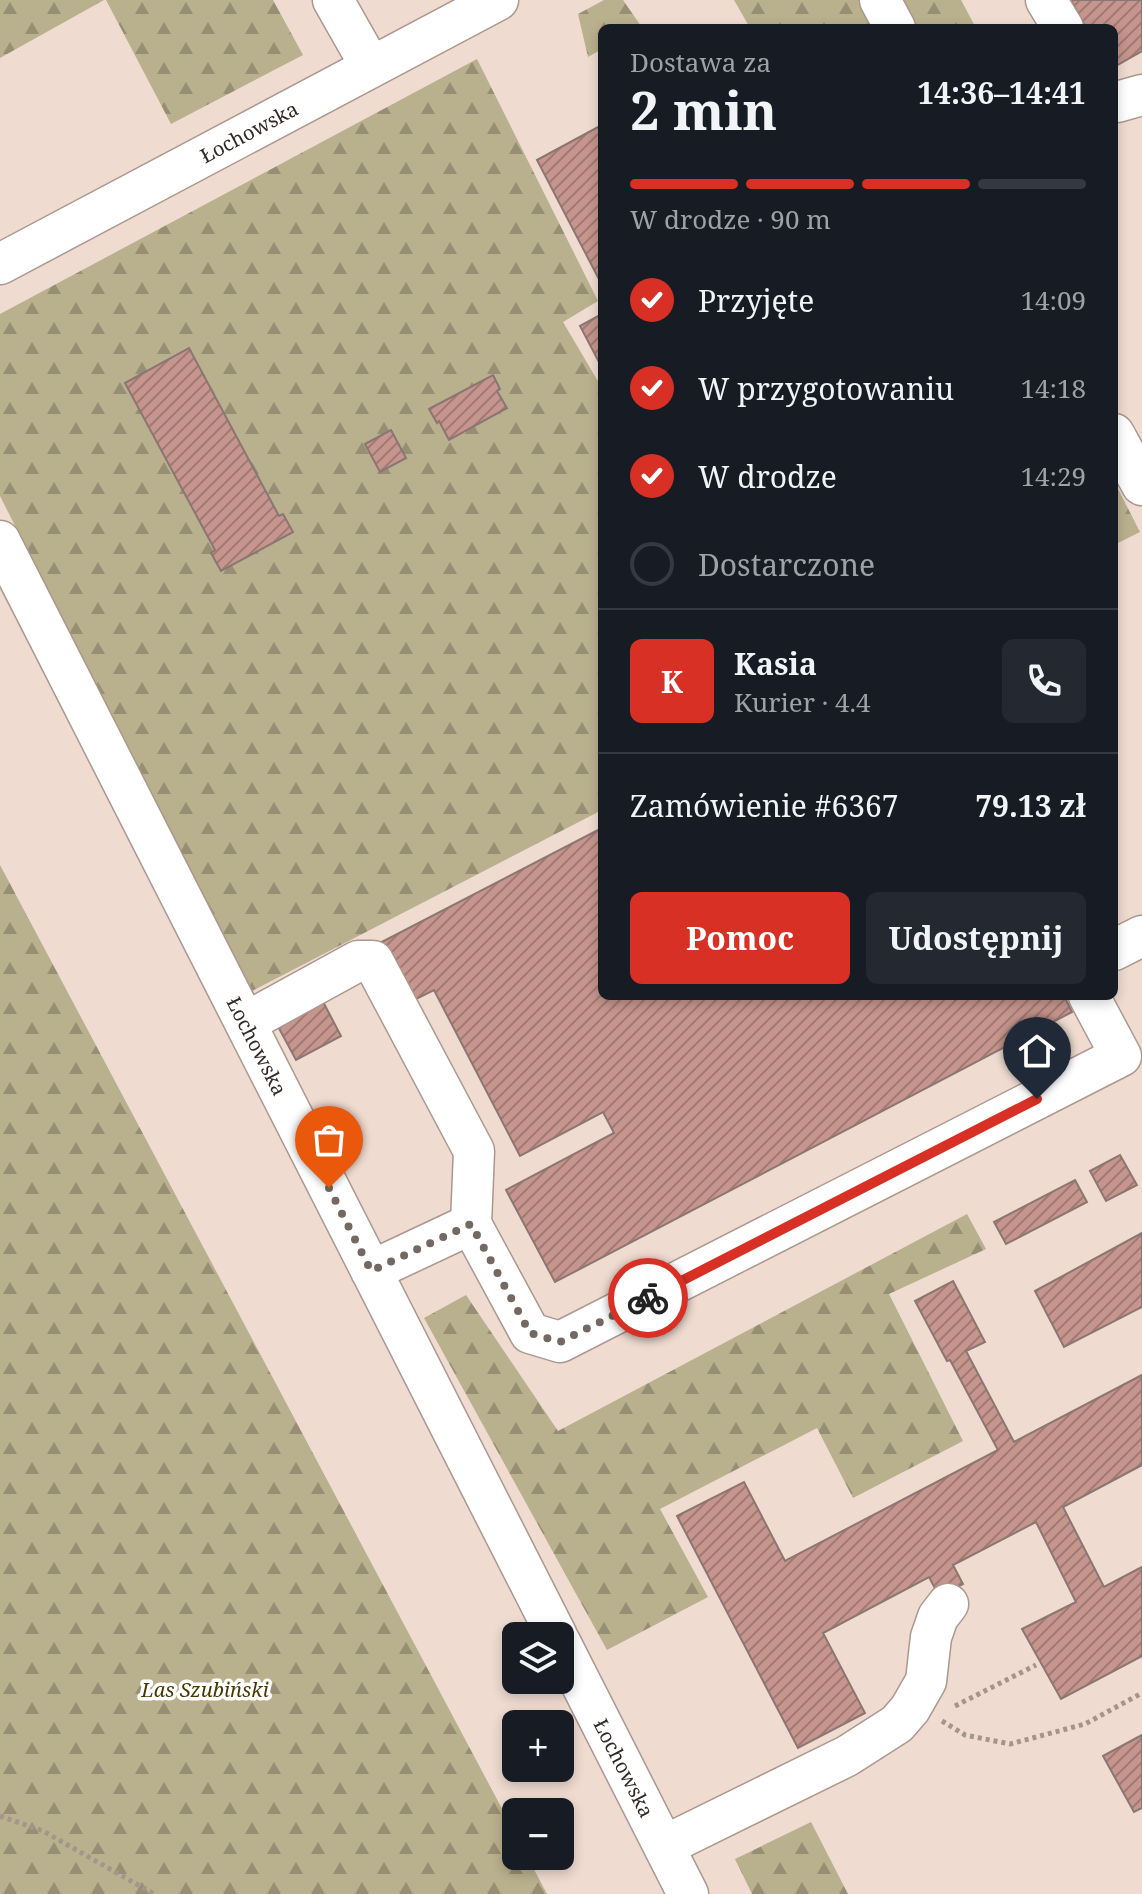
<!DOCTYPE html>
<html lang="pl">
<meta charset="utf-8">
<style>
:root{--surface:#171b24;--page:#242831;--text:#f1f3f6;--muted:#9ea1a6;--line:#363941;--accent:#d93025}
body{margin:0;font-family:"Noto Serif",serif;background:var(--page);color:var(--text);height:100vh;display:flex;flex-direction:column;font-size:30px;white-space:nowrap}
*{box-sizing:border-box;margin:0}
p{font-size:26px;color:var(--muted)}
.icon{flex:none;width:44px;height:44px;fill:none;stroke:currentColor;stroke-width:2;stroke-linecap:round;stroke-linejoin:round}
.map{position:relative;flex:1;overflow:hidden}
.drawer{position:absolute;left:598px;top:24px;width:520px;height:976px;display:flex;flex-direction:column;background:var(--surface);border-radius:12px;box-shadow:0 4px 12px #0003}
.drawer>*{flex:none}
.buttons{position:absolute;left:502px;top:1622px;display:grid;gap:16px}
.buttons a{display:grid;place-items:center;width:72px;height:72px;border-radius:12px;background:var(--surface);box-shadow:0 4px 12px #0003;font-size:40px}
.pin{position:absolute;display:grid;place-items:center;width:68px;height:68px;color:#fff;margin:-82px -34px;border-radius:50% 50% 50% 0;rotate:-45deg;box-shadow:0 0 8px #0007}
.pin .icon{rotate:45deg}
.courier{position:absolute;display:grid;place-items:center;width:80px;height:80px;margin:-40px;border:6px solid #d93025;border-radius:50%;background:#fff;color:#222;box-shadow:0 2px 10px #0007}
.head em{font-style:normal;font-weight:700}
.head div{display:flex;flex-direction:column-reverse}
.head{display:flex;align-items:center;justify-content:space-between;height:136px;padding:0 32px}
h1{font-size:52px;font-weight:700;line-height:60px}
.bar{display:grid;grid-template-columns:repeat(4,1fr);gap:12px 8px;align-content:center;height:96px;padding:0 32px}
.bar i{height:10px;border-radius:6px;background:var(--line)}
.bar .on{background:var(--accent)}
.bar p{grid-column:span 4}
.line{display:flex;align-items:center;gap:20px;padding:0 32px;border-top:2px solid var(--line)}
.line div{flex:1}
.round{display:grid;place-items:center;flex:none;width:84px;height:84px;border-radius:12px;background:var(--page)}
ol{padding:0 32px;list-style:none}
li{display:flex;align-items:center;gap:24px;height:88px}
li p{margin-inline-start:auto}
li .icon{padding:8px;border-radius:50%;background:var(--accent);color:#fff;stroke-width:4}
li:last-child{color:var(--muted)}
li i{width:44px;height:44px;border:4px solid var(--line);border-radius:50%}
.cta{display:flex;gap:16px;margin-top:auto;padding:16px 32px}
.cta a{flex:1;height:92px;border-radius:12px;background:var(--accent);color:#fff;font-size:32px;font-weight:700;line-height:92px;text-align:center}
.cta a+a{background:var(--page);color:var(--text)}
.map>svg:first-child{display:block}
.forest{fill:url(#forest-firs)}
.building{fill:url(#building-hatch);stroke:#8b7673;stroke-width:2}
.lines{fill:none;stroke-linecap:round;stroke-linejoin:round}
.minor-casing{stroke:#ab988e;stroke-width:43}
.path{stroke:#a4958c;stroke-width:5;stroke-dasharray:4 4;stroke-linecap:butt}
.minor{stroke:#fff;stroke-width:40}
.done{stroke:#746862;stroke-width:8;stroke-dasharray:0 14.4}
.route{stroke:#d93025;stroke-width:10}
.labels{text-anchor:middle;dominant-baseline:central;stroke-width:7;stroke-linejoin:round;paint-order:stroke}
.street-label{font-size:20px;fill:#322a26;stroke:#fff}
.park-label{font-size:20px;font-style:italic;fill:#463900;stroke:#fff}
</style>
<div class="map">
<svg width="1142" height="1894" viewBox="0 0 1142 1894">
<defs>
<pattern id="forest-firs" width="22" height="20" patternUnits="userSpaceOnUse" patternTransform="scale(2)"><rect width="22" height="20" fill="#b9b08d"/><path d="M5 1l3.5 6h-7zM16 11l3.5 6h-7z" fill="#978f73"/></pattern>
<pattern id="building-hatch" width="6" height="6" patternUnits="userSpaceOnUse" patternTransform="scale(2)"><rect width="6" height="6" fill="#c6958d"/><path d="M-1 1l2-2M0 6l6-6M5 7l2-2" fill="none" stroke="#a17a73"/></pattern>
</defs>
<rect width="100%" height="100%" fill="#efdbd0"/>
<path class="forest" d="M0,0H104L0,58Z
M106,0H273L303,55L171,124Z
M604,0H623L641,26L637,28H602V49L588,57L578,14Z
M734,0H863L877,28H750Z
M901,0H961L976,28H917Z
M477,59L598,301L563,322L599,383L602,382V810L250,992L0,496V314Z
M1114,481L1140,532L1114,545Z
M0,865L516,1835V1856H527L547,1894H0Z
M967,1214L986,1249L889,1294L963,1441L853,1498L817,1428L660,1509L708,1597L607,1650L424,1318L466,1295L558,1431Z
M811,1822L848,1894H752L735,1859Z"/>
<path class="building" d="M1071,0H1142V51L1114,67V28H1086Z
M600,126L602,131V285L537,160Z
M602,314V363L600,364L580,326Z
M189,348L279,516L283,514L293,532L221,571L211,553L215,550L125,383Z
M493,375L500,389L497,391L507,408L449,440L439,421L437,423L429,409Z
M391,430L406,458L380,472L365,444Z
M602,828V996H953L955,1000L964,996H1064L1072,1012L555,1282L506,1190L614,1133L603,1112L520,1156L434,990L406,1004L376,945Z
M320,996L341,1036L296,1060L275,1021Z
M1120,1155L1137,1185L1106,1201L1090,1171Z
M1075,1180L1087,1202L1006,1244L994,1222Z
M1142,1233V1307L1064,1347L1035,1291Z
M953,1281L985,1342L966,1351L1014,1442L1142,1375V1465L1063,1507L1104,1587L1142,1567V1656L1061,1699L1022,1629L1076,1602L1036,1522L953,1565L963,1584L939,1596L929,1577L823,1633L865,1713L798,1748L677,1516L744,1482L785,1561L998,1450L950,1360L947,1361L915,1301Z
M1142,1735V1808L1134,1812L1103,1756Z"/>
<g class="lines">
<g class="minor-casing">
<path id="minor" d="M333,0L371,67
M880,0L895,28
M1046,0L1063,28
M1114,101L1117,102L1142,95
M0,264L498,0
M1114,434L1142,485
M0,541L557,1636
M1114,950L1142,936
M245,1023L358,961H373L474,1151L471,1224L530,1333L560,1342L1121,1056L1089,996
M371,1271L471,1224
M560,1642L688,1894
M664,1846L847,1756L897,1724L910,1709L926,1681L931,1637L938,1617L948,1604"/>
</g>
<path class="path" d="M955,1706L1036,1665
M942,1721L965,1735L1010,1744L1085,1724L1142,1693
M0,1816L43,1831L154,1894"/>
<use href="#minor" class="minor"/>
</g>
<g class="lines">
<path class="done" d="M329,1188L371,1271L471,1224L530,1333L560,1342L648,1298"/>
<path class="route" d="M648,1298L1037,1099"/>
</g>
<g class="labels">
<g class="street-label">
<text transform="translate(249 132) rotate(-28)">Łochowska</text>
<text transform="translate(257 1046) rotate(63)">Łochowska</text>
<text transform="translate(624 1768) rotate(63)">Łochowska</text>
</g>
<g class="park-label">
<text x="205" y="1689">Las Szubiński</text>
</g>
</g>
</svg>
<div class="buttons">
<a><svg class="icon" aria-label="layers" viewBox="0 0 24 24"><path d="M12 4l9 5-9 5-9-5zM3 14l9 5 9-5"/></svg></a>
<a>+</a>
<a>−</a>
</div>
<div class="pin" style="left:329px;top:1188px;background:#ea580c"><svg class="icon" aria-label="bag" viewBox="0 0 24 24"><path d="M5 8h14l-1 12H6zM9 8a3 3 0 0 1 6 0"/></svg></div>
<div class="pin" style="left:1037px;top:1099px;background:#1f2937"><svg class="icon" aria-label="home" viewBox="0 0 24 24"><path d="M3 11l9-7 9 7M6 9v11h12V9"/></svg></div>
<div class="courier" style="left:648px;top:1298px"><svg class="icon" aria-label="bike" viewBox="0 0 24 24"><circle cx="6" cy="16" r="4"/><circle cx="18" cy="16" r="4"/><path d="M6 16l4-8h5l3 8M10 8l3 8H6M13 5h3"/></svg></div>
<section class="drawer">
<div class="head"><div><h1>2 min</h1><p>Dostawa za</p></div><em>14:36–14:41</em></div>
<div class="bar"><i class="on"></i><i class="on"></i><i class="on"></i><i></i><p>W drodze · 90 m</p></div>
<ol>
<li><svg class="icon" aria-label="check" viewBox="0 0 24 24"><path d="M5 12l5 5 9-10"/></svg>Przyjęte<p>14:09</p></li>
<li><svg class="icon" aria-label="check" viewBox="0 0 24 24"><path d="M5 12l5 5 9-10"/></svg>W przygotowaniu<p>14:18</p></li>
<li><svg class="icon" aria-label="check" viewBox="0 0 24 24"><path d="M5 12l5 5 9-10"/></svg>W drodze<p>14:29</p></li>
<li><i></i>Dostarczone</li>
</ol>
<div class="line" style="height:144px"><b class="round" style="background:var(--accent);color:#fff">K</b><div><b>Kasia</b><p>Kurier · 4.4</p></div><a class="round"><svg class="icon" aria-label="phone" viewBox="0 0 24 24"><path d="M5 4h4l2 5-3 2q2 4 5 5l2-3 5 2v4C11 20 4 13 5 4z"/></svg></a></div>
<div class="line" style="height:104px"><div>Zamówienie #6367</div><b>79.13 zł</b></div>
<div class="cta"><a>Pomoc</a><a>Udostępnij</a></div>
</section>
</div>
